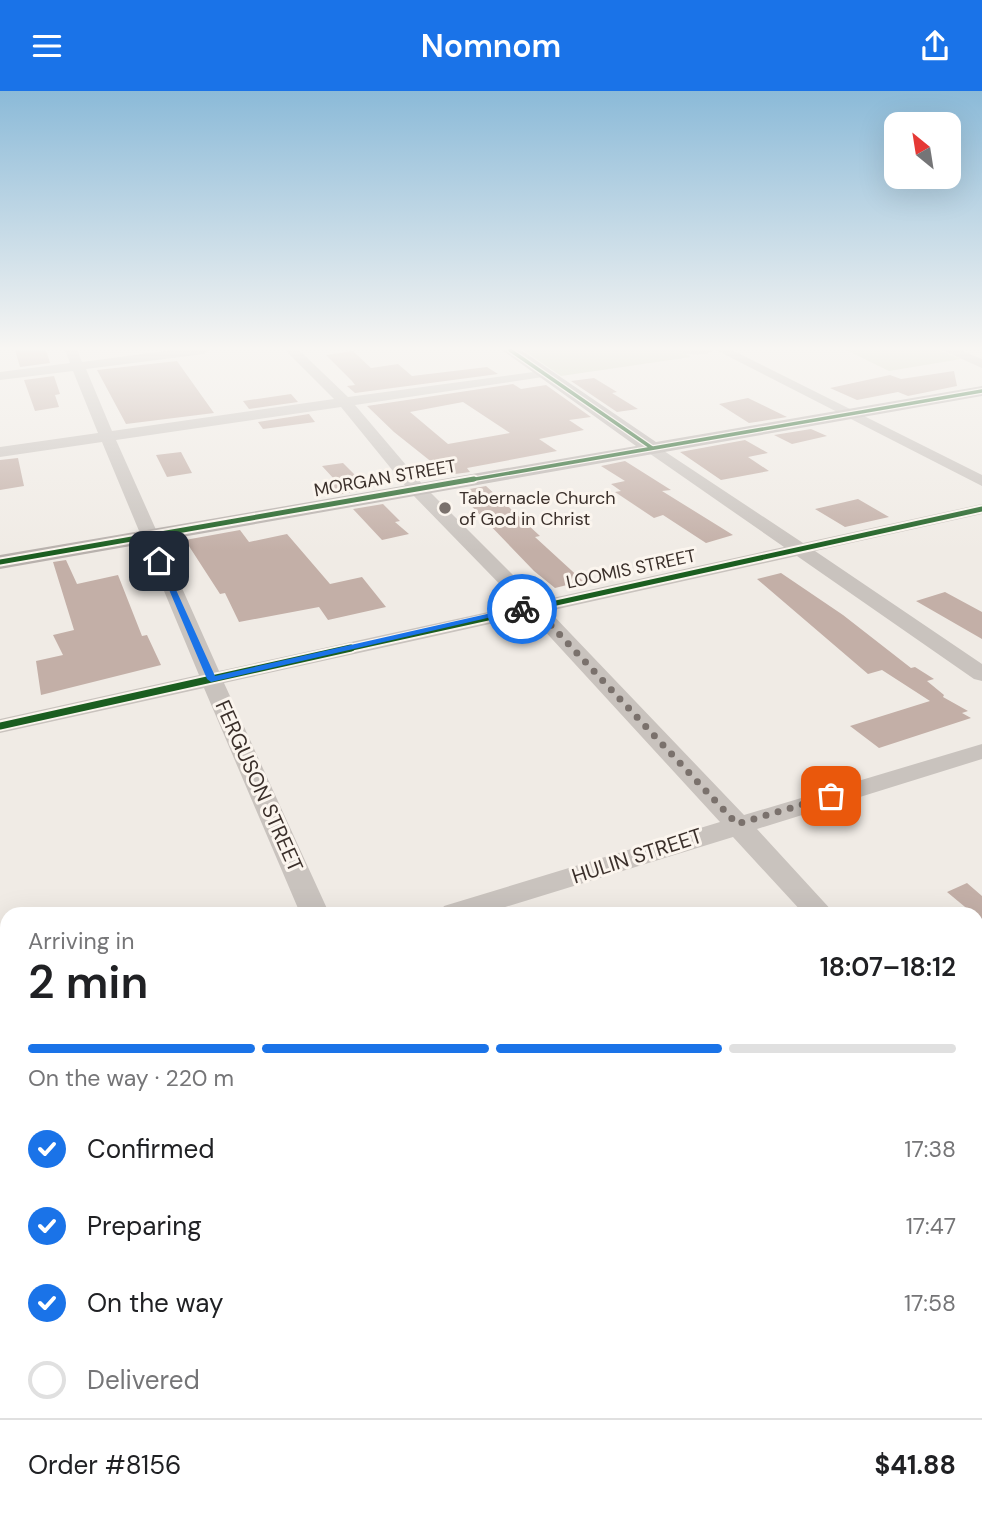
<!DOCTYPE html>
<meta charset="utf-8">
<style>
:root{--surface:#fff;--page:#f2f2f2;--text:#202124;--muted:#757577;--line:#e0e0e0;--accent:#1a73e8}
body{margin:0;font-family:"DM Sans",sans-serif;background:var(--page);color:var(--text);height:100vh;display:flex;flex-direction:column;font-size:26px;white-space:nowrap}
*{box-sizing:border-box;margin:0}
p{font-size:23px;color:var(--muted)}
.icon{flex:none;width:38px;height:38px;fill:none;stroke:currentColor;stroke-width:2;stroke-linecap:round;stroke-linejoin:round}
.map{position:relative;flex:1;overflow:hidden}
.drawer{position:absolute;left:0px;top:816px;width:984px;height:618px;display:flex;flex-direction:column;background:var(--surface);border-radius:21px 21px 0 0;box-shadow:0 7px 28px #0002}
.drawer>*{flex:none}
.needle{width:46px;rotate:330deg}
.tools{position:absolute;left:884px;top:21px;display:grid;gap:14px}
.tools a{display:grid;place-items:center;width:77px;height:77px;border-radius:14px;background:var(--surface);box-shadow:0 7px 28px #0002;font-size:35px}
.pin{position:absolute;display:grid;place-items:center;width:60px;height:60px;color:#fff;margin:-30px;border-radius:14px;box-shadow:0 4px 10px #0006}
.courier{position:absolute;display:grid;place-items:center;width:70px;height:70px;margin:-35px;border:5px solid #1a73e8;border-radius:50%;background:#fff;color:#222;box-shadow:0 2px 9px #0007}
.head em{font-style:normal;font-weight:600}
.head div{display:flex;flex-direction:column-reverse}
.head{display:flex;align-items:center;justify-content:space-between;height:119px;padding:0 28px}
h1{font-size:46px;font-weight:600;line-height:52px}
.bar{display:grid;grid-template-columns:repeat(4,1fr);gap:10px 7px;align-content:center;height:84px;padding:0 28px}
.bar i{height:9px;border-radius:5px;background:var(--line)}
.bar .current{background:var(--accent)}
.bar p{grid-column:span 4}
.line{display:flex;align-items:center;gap:18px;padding:0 28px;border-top:2px solid var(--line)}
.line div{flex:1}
ol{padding:0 28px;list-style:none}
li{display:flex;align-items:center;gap:21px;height:77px}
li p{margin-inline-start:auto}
li .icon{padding:7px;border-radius:50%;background:var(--accent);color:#fff;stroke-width:4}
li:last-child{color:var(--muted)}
li i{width:38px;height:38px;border:4px solid var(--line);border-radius:50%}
header{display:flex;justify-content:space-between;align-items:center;height:91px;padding:0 28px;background:var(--accent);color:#fff;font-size:32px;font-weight:600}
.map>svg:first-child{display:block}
.green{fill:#d1d6bf}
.building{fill:#c3afa7;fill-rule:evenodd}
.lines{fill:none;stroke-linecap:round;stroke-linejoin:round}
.minor{fill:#c9c3be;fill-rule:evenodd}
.major{fill:#b8b1ad;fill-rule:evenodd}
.cycleway-far2-casing{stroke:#fbf5ee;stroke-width:6}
.cycleway-far1-casing{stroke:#fbf5ee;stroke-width:9}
.cycleway-casing{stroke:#fbf5ee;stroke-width:11}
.cycleway-far2{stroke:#1b5e20;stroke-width:3.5}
.cycleway-far1{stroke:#1b5e20;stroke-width:5}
.cycleway{stroke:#1b5e20;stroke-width:7}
.route{fill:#1a73e8}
.done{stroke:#7a716c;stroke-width:7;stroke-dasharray:0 12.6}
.poi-dot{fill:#7a716c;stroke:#fbf5ee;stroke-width:2.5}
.labels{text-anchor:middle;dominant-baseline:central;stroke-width:6;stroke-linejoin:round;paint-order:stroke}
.far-street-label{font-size:18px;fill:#3b302b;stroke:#fbf5ee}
.far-poi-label{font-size:18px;fill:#3b302b;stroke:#fbf5ee;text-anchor:start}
.street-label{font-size:21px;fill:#3b302b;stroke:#fbf5ee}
</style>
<header><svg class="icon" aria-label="menu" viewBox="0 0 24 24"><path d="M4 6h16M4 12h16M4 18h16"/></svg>Nomnom<svg class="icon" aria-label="share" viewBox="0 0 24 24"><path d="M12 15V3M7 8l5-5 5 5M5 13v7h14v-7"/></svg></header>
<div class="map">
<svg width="982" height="1432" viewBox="0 0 982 1432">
<rect width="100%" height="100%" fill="#f0ebe5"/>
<path class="green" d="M523,259H679L691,266L561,285Z
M846,259H939L961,268L889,280Z"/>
<path class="building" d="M15,259H46L50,272L20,276Z
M353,260L371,277L398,273L412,285L487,276L498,283L355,302L347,295L355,294L352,290L326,264Z
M177,270L214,322L126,333L97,279Z
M954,280L957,295L908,305L898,301L857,309L830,297L890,284L901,288Z
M54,285L60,303L55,304L59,316L35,320L24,289Z
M594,287L617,301L612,302L638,318L617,321L571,290Z
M513,293L521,298L546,294L591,326L569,329L584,339L539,348L557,360L467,377L470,381L448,384L394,341L367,315ZM463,311L510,342L448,353L410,321Z
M291,303L298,311L249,318L243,310Z
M748,307L787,326L749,332L719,313Z
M309,323L315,331L263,338L258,331Z
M811,338L827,345L792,353L774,344Z
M745,349L768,362L748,366L769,380L721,389L680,361Z
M181,361L192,382L167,386L156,364Z
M18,367L24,395L0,399V369Z
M625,370L671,399L662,400L733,444L706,452L663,424L654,427L615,401L621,400L611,393L625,390L601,375Z
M343,372L364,393H362L367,398L337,404L322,390L334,388L322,375Z
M486,395L540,445L535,446L583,490L555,497L534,480L461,404L467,403L464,399Z
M858,408L889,426L845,436L815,418Z
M383,413L400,430L395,431L409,443L382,449L353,418Z
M240,439L249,451L287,443L330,493L362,486L386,516L328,529L319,516L239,531L225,502L220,503L185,449Z
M66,469L77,493L118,484L142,545L147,544L161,574L41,604L36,570L63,564L53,544L74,539L53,471Z
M781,482L843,524L911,577L915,576L934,588L927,590L944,604L943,606L968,620L962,622L971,627L879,657L850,635L930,610L882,579L868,583L757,488Z
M945,501L982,521V548L916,510Z
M967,792L982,805V830L947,801Z"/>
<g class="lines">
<path class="minor" d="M65,259H77L82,271L172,259H210L204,263L86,278L112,340L334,308L285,259H299L348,306L548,279V285L543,286L355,314L423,394L539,510L784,456L646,360L644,357L652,352L803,452L982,413V423L815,460L982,573V590L974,588L797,465L549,520L744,724L982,653V668L757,738L834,822H803L733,746L486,822H440L444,815L720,731L530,524L224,592L329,822H300L204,597L0,642V628L199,584L102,351L0,366V356L98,342L73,280L0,289V281L70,272ZM341,316L411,402L520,514L219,580L116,349Z
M677,259H715C707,265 685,265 677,259Z
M716,259H732L982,384V395Z
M942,259H960L982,268V277Z
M982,892V917L976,919V894Z
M976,964L982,966V997L976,995Z
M12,1426H66L64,1432H9Z"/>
<path class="major" d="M502,259H521L656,351L982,295V305L0,478V464L636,355Z"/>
<g class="cycleway-far2-casing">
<path id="cycleway-far2" d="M510,259L652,357
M464,390L982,300"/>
</g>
<g class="cycleway-far1-casing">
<path id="cycleway-far1" d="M0,471L474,388
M343,559L982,418"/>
</g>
<g class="cycleway-casing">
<path id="cycleway" d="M0,635L351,557"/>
</g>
<use href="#cycleway-far2" class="cycleway-far2"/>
<use href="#cycleway-far1" class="cycleway-far1"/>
<use href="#cycleway" class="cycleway"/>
</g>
<linearGradient id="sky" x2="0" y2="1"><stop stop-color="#8bbad8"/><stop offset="0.56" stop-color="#f8f6f3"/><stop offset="1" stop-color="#f8f6f3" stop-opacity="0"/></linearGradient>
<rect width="982" height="460" fill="url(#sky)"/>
<path class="route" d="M156,468L163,470L215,585L522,515L526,518L211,591L207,588Z"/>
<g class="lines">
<path class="done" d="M522,518L533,515L737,733L831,705"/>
</g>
<circle class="poi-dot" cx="445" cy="417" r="7"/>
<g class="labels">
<g class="far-street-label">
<text transform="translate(385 387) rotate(-10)">MORGAN STREET</text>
<text transform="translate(631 478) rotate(-12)">LOOMIS STREET</text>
</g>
<g class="far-poi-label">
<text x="459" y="407">Tabernacle Church<tspan x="459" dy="21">of God in Christ</tspan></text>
</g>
<g class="street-label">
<text transform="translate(259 695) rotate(66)">FERGUSON STREET</text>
<text transform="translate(637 765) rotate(-18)">HULIN STREET</text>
</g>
</g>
</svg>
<div class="tools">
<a><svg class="needle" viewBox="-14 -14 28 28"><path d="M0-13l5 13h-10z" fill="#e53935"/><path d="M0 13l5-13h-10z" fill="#757577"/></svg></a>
</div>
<div class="pin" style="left:831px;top:705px;background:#ea580c"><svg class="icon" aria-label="bag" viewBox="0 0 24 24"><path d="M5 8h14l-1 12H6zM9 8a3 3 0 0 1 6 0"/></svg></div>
<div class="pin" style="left:159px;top:470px;background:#1f2937"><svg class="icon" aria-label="home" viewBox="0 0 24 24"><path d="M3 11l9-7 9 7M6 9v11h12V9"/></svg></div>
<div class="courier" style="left:522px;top:518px"><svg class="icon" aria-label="bike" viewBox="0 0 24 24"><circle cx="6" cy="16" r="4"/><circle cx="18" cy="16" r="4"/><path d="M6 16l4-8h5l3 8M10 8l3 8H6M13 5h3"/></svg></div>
<section class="drawer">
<div class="head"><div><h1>2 min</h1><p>Arriving in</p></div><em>18:07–18:12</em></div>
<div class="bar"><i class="current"></i><i class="current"></i><i class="current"></i><i></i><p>On the way · 220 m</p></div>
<ol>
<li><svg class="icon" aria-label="check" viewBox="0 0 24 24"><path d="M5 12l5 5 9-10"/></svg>Confirmed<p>17:38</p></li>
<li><svg class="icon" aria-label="check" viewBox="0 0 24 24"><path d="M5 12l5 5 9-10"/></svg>Preparing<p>17:47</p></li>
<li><svg class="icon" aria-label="check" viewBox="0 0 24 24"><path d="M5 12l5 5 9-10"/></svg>On the way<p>17:58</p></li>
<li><i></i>Delivered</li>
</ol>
<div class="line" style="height:91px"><div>Order #8156</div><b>$41.88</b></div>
</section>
</div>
